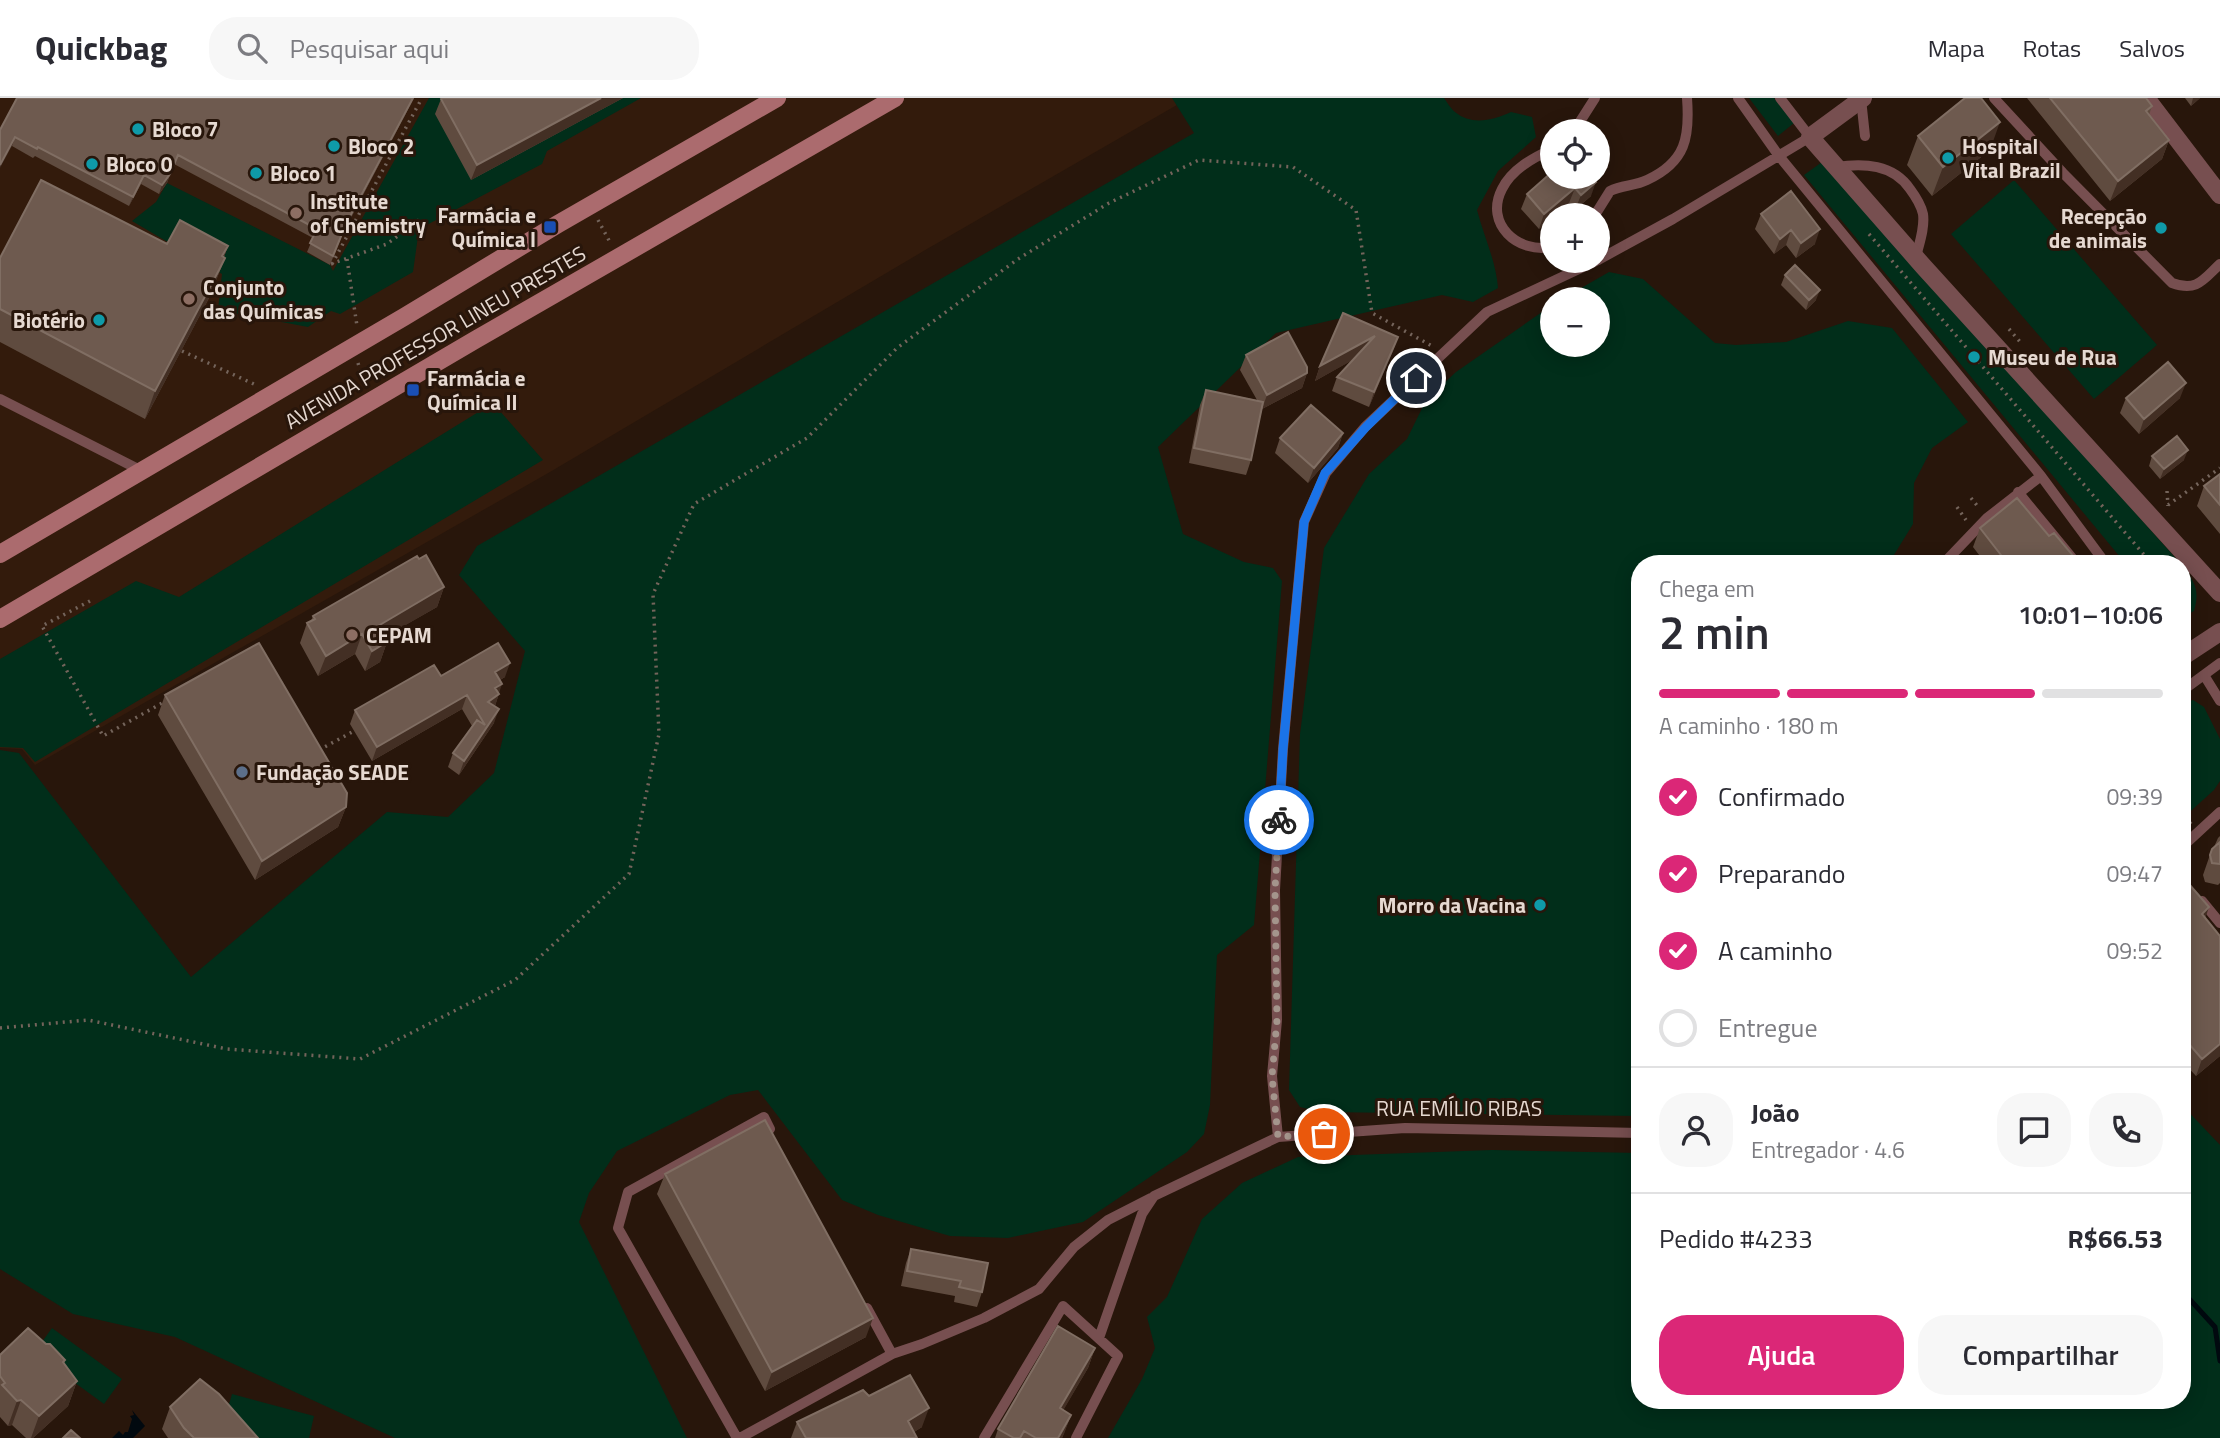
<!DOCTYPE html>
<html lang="pt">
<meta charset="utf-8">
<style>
:root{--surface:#fff;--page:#f7f7f7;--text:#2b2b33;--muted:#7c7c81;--line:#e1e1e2;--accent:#db2777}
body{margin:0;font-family:"Titillium Web",sans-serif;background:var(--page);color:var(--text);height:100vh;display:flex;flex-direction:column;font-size:26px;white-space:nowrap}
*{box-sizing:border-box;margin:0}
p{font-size:23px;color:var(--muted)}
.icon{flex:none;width:38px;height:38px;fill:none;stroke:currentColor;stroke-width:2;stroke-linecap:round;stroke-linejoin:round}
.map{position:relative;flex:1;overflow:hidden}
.details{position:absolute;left:1631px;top:457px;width:560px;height:854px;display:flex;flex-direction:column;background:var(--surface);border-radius:28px;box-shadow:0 4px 18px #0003}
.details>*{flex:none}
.buttons{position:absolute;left:1540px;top:21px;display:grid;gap:14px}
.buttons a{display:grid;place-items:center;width:70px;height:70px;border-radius:50%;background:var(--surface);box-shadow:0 4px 18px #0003;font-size:35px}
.pin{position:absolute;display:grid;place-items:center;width:60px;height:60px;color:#fff;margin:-30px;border:4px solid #fff;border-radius:50%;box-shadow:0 2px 7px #0007}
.courier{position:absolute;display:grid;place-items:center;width:70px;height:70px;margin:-35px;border:5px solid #1a73e8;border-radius:50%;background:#fff;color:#222;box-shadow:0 2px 9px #0007}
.headline em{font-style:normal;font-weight:600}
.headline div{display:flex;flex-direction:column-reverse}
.headline{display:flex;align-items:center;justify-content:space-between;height:119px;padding:0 28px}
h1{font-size:46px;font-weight:600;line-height:52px}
.bar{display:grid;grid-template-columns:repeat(4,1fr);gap:10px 7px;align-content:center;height:84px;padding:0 28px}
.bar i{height:9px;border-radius:5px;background:var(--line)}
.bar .active{background:var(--accent)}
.bar p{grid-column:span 4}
.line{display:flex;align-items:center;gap:18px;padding:0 28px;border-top:2px solid var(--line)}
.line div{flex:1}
.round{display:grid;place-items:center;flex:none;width:74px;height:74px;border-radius:28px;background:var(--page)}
ol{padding:0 28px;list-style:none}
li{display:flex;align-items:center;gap:21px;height:77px}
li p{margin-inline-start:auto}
li .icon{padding:7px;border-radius:50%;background:var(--accent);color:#fff;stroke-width:4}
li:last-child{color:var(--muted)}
li i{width:38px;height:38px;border:4px solid var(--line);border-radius:50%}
.primary-button{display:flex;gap:14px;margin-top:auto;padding:14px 28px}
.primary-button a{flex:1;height:80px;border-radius:28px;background:var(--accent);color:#fff;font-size:28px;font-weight:600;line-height:80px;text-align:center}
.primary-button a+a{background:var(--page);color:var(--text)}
header{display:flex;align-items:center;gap:42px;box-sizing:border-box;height:98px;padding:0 35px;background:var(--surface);border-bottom:2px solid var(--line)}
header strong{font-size:33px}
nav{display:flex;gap:38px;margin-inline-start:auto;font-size:24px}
.search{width:490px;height:63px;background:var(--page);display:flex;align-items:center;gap:18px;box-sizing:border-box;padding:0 24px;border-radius:28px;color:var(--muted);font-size:26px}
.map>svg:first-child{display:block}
.built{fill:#331b0c}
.green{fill:#012e1a}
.water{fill:#01090f}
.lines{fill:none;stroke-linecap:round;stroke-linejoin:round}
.stream{stroke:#01090f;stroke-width:5}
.path{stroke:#74645b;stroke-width:3.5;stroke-dasharray:2 5;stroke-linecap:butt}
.service{stroke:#774f50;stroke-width:10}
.minor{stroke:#774f50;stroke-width:18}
.secondary{stroke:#ab6b6e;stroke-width:18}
.wall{fill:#5f4b3f}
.shaded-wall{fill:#432f24}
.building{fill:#6e5a4f;stroke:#806e63;stroke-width:2}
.done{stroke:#a4958c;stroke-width:7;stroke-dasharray:0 12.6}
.route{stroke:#1a73e8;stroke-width:9}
.culture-dot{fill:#0f9aa8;stroke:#28160b;stroke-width:2.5}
.education-dot{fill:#8d6e63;stroke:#28160b;stroke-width:2.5}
.transit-dot{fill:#1a4fb4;stroke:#28160b;stroke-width:2.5}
.service-dot{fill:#5c6f8a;stroke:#28160b;stroke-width:2.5}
.labels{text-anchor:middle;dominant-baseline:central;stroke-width:6;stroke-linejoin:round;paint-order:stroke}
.poi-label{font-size:21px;font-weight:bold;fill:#e6d9d1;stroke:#28160b;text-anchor:start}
.street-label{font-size:21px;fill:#e6d9d1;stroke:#28160b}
</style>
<header>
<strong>Quickbag</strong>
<div class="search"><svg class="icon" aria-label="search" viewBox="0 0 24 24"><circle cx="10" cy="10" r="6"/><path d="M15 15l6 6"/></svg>Pesquisar aqui</div>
<nav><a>Mapa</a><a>Rotas</a><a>Salvos</a></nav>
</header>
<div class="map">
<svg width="2220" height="1340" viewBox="0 0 2220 1340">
<rect width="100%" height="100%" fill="#28160b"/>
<path class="built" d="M0,0H1189L927,151L550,374L35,667L22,651L0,650Z"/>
<path class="green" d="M429,0H641L547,53L542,66L419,131L413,174L340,216L331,213L308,229L218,212L222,176L132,123L156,104L167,85L330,167L333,173Z
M1172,0H1444C1447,4 1451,11 1455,14C1472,28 1493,22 1511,14L1532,19L1536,39L1498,73L1477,112C1484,139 1496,163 1498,190L1473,204L1442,197L1276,235L1158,349L1183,436L1244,464L1273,470L1282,483L1254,827L1217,857L1210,1007L1204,1036L1187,1054L1083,1124L1008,1140L950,1138L878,1117L842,1102L758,992L730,997L617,1053L589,1095L579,1124L687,1340H395L175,1239L73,1216L0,1171V652L19,655L191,879L387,714L448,719L494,675L525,553L459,477L477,448L1194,35Z
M1749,0H1774L1794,25L1778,38Z
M1822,64L2180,465H2125L1804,77Z
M2014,82L2157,247L2094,301L1951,136Z
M1609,174L1643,181L1715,245L1736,247L1786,244L1848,223L1892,230L1968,324L1932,350L1914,385L1913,426L1889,465L1640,466V1018L1321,1014L1300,1009L1289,992L1300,636L1324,450L1369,376L1407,341L1426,302L1456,274L1552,207V247H1598V201H1562Z
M499,312L543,362L35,664L23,650L0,649V561L136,483L179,499L480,313Z
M2182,468C2195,483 2200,493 2194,513L2182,519Z
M2193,602L2204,609L2220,641V683L2214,692L2182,721V606Z
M2182,1007L2220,1047V1340H1108L1142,1281L1155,1250L1147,1219L1167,1199L1202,1121L1242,1085L1298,1059L1492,1052L1640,1055V1302H2182Z
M52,1230L122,1281L104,1306L34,1255Z
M232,1296L314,1318L309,1340H256L223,1327Z"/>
<path class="water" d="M132,1312L145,1328L133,1340H112L119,1333L123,1337L125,1334H128L132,1321L130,1318L134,1317Z"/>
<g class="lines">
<path class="stream" d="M2182,1193L2215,1229L2220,1263"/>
<path class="path" d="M598,122L611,146
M1869,136L2152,466
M347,161L357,228
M331,166L387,146L419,122
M332,166L422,0
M2009,231L2022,246
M182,253L256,287
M358,265L365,287
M2167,393L2168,408
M1971,400L1979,410
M2168,407L2220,370
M1957,409L1966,422
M90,503L42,528L103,638L164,604
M319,652L354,633
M2182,713L2191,726
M0,930L88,922L227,951L360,961L515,882L629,776L659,636L653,496L694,406L807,340L897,250L1018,161L1109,105L1199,62L1293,69L1356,112L1372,215L1432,248"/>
<path class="service" d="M1738,0L1779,58L2041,378L2106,466
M1994,0L2063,75L2172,185C2197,194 2203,182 2220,166
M1861,1L1865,38
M1574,33L1595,0
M1552,51C1533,60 1512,71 1502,91C1484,126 1518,156 1552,149
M1836,69C1864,65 1893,66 1910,91C1916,99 1921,107 1923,116C1925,130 1919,146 1916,159
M1595,117L1610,93C1622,87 1635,88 1647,82C1686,64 1690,39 1687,0
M1598,162L1673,121L1810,39L1780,0
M0,301L142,373
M2018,394L2077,466
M1943,466L1987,420L2041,378
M2204,577L2220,603
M2182,593L2220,565
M2182,749L2220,714
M2202,803L2220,825
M1278,1039L1405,1030L1640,1035
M867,1210L892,1256
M1099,1240L1142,1116L1154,1098L1278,1039L1272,978L1277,922L1275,792L1283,651L1304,424L1326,375L1365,329L1487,214L1596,163
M737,1340L618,1130L628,1094L764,1019L770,1031
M740,1340L892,1256L922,1246L984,1220L1039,1191L1074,1149L1108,1122L1151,1100
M984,1340L1063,1208L1118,1258L1076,1340"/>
<path class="minor" d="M1863,0L1810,39L1923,168L2220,495
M2146,0L2220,97
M2182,559L2220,534"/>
<path class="secondary" d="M0,456L404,219L558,126L777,0
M0,521L475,242L895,0"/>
</g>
<path class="wall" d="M414,0L343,135L330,167L307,154L313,140L174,66L167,85L159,96L141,86L129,108L35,58L33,60L12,48L0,32Z
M442,0H623L471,82L435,16L441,1Z
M2027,0H2146L2152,8L2149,17L2169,42L2162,61L2110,103Z
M2185,0H2200L2191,8Z
M1918,38L1990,52L1932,98L1907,67Z
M1552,74L1591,98L1575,112L1569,105L1555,117H1552L1539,131L1521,111L1527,96Z
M1761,116L1815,146L1796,160L1786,147L1774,156L1755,131Z
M167,146L228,148L224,159L225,160L209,200L145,321L0,244V160Z
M1785,177L1816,202L1806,212L1781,187Z
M1398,239L1369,309L1332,293L1337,279L1352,262L1315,283L1320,268Z
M1246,257L1307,275L1302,290L1262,311L1251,362L1246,377L1189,365L1200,307L1206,292L1257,302L1240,272Z
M2126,300H2180L2139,336L2120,315Z
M1343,335L1338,350L1308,385L1275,355L1280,340Z
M2152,358L2184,362L2160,381L2149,368Z
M2220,376V436L2197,408L2204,388Z
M1980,430L2049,438L2080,466H1986L1973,449Z
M444,489L437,509L384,539L387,544L380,564L365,573L355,556L318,578L300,545L307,525L311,523L313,518Z
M441,578L505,579L500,582L499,595L495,608L494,625L459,677L448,669L453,655L472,628L462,611L372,663L350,626L355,612Z
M165,597L346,709L338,729L255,782L158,617Z
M2220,738V785L2218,787L2205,784L2203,777L2212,751L2214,749L2218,740Z
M2182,778L2205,821L2220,958L2196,978L2182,963Z
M665,1076L866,1239L765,1293L657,1096Z
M911,1151L982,1194L977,1209L954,1204L955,1198L901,1188L906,1165Z
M1095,1250L1088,1270L1063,1312L1071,1317L1062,1340H995L998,1331Z
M0,1257L65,1262L64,1266L77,1283L68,1308L33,1340H26L12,1327L8,1328L0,1319Z
M869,1298L922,1329L914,1334L917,1340H791L797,1324Z
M170,1309L258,1340H168L162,1331Z"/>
<path class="shaded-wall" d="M413,0H414L343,135L330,167L346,126Z
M601,0H623L471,82L477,67Z
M2193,0H2200L2191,8Z
M2000,24L1990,52L1932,98L1943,69Z
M15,39L12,48L0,70V67Z
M2169,42L2162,61L2110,103L2118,83Z
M170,76L167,85L159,96L162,87Z
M144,77L141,86L129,108L133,99Z
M1596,84L1591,98L1575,112L1581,97Z
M1575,90L1569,105L1555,117H1552V119L1539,131L1544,116Z
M1820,131L1815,146L1796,160L1801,145Z
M1791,132L1786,147L1774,156L1780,141Z
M228,148L218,175L225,160L209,200L145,321L155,293Z
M1820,192L1816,202L1806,212L1809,202Z
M1375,238L1369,253L1315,283L1320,268Z
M1398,239L1393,253L1369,309L1374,294Z
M1307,275L1302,290L1262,311L1267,297Z
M2186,285L2180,300L2139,336L2144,321Z
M1343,335L1338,350L1308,385L1314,370Z
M2188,352L2184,362L2160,381L2164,371Z
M444,489L437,509L371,547L378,528Z
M362,536L355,556L318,578L326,558Z
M387,544L380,564L365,573L372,553Z
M510,565L505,579L489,588L495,574Z
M502,586L498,598L499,596L494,611L488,604L495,590Z
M467,597L462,611L372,663L377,649Z
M499,611L494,625L459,677L464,663Z
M346,709L338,729L255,782L262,763Z
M2209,809L2203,827L2202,816Z
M2220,946V958L2196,978L2202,961Z
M873,1220L866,1239L765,1293L772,1274Z
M1095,1250L1088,1270L1053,1330L1060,1310Z
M77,1283L68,1308L33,1340H31L39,1318Z
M21,1302L12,1327L8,1328L17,1303Z
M929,1310L922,1329L905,1340L908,1323Z
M1071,1317L1064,1336L1062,1340H1058Z"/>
<path class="building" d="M17,0H413L346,126L333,158L310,145L317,131L178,57L170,76L162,87L144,77L133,99L38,49L37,51L15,39L0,67V32Z
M442,0H601L477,67L441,1Z
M1965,0H1981L2000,24L1943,69L1918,38Z
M2050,0H2146L2152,8L2146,13L2169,42L2118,83Z
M1552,74V79H1592L1596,84L1581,97L1575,90L1544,116L1527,96Z
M41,82L167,146L180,122L228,148L222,158L225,160L219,172L155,293L0,211V160Z
M1791,93L1820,131L1801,145L1791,132L1780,141L1761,116Z
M1795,167L1820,192L1809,202L1785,177Z
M1343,215L1398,239L1374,294L1337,279L1375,238L1320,268Z
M1288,234L1307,269V275L1267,297L1246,257Z
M2168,264L2186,285L2144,321L2126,300Z
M1206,292L1263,304L1251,362L1194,350Z
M1311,307L1343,335L1314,370L1280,340Z
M2177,338L2188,352L2164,371L2152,358Z
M2220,376V407L2204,388Z
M2017,400L2049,438L2054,435L2080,466H2008L1980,430Z
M426,457L444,489L378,528L387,544L372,553L362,536L326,558L307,525L315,521L313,518L417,458L419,461Z
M259,545L347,695L346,709L262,763L165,597Z
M498,545L510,565L495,574L502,586L495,590L499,596L488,604L499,611L464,663L453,655L477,622L485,627L467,597L377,649L355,612L434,567L441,578Z
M2220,744V766L2212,765L2210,757L2212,751Z
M2182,778L2209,809L2202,816L2220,838V946L2202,961L2182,938Z
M765,1022L873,1220L772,1274L665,1076Z
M911,1151L988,1165L982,1194L959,1189L961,1183L907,1173Z
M1058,1228L1095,1250L1060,1310L1071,1317L1058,1340H1036L1024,1333L1020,1340H1014L998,1331Z
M28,1230L46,1246H50L65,1262L63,1264L77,1283L39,1318L21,1302L17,1303L2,1287L5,1285L0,1278V1257Z
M910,1277L929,1310L908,1323L917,1340H806L797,1324L863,1292L869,1298Z
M200,1281L219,1296L258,1340H194L184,1330L170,1309Z
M71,1332L80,1340H63Z"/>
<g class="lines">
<path class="done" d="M1279,722L1275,792L1277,922L1272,978L1278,1039L1324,1036"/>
<path class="route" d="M1279,722L1283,651L1304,424L1325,375L1366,329L1416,280"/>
</g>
<g class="culture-dot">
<circle cx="138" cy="31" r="7"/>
<circle cx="334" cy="48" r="7"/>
<circle cx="1948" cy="60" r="7"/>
<circle cx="92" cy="66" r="7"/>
<circle cx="256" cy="75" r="7"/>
<circle cx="2161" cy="130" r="7"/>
<circle cx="99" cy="222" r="7"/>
<circle cx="1974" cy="259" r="7"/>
<circle cx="1540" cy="807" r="7"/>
</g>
<g class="education-dot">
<circle cx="296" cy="115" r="7"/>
<circle cx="189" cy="201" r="7"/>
<circle cx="352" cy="537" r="7"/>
</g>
<g class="transit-dot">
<rect x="543" y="122" width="14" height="14" rx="3.5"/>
<rect x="406" y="285" width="14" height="14" rx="3.5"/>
</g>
<circle class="service-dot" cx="242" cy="674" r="7"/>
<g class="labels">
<g class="poi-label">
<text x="152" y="31">Bloco 7</text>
<text x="348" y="48">Bloco 2</text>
<text x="1962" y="48">Hospital<tspan x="1962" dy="24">Vital Brazil</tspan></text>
<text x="106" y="66">Bloco 0</text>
<text x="270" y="75">Bloco 1</text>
<text x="310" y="103">Institute<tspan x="310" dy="24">of Chemistry</tspan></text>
<text x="536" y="117" text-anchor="end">Farmácia e<tspan x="536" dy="24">Química I</tspan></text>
<text x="2147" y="118" text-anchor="end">Recepção<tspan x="2147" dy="24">de animais</tspan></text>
<text x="203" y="189">Conjunto<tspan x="203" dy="24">das Químicas</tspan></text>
<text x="85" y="222" text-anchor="end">Biotério</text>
<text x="1988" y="259">Museu de Rua</text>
<text x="427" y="280">Farmácia e<tspan x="427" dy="24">Química II</tspan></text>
<text x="366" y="537">CEPAM</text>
<text x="256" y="674">Fundação SEADE</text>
<text x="1526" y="807" text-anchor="end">Morro da Vacina</text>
</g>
<g class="street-label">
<text transform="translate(435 239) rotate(-30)">AVENIDA PROFESSOR LINEU PRESTES</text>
<text x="1459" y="1010">RUA EMÍLIO RIBAS</text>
</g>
</g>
</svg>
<div class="buttons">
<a><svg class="icon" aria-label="locate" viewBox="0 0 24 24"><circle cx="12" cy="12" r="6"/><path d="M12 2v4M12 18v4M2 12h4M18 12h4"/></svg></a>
<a>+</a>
<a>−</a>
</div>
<div class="pin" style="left:1324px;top:1036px;background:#ea580c"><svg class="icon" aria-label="bag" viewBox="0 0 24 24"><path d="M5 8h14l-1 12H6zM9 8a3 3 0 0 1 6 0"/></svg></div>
<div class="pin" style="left:1416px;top:280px;background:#1f2937"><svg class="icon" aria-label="home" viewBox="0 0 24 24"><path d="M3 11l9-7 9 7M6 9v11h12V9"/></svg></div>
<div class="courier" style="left:1279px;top:722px"><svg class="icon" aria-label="bike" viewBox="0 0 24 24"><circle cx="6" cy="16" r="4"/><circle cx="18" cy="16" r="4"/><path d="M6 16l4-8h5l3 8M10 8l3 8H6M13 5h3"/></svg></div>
<section class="details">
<div class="headline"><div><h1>2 min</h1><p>Chega em</p></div><em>10:01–10:06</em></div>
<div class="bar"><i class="active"></i><i class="active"></i><i class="active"></i><i></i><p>A caminho · 180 m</p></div>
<ol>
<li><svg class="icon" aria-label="check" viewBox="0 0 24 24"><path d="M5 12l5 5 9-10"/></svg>Confirmado<p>09:39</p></li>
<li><svg class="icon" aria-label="check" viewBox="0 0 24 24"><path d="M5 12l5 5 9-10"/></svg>Preparando<p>09:47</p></li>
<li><svg class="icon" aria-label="check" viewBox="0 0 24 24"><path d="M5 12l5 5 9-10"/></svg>A caminho<p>09:52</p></li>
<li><i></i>Entregue</li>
</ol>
<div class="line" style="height:126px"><a class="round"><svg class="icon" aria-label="person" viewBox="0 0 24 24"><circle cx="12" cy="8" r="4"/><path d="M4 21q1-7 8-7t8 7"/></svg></a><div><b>João</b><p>Entregador · 4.6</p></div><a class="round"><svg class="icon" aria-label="chat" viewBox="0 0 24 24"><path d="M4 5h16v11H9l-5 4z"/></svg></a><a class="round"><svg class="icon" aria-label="phone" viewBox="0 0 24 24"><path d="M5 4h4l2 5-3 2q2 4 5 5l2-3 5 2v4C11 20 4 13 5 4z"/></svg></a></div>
<div class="line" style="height:91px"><div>Pedido #4233</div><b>R$66.53</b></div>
<div class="primary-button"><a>Ajuda</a><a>Compartilhar</a></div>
</section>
</div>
